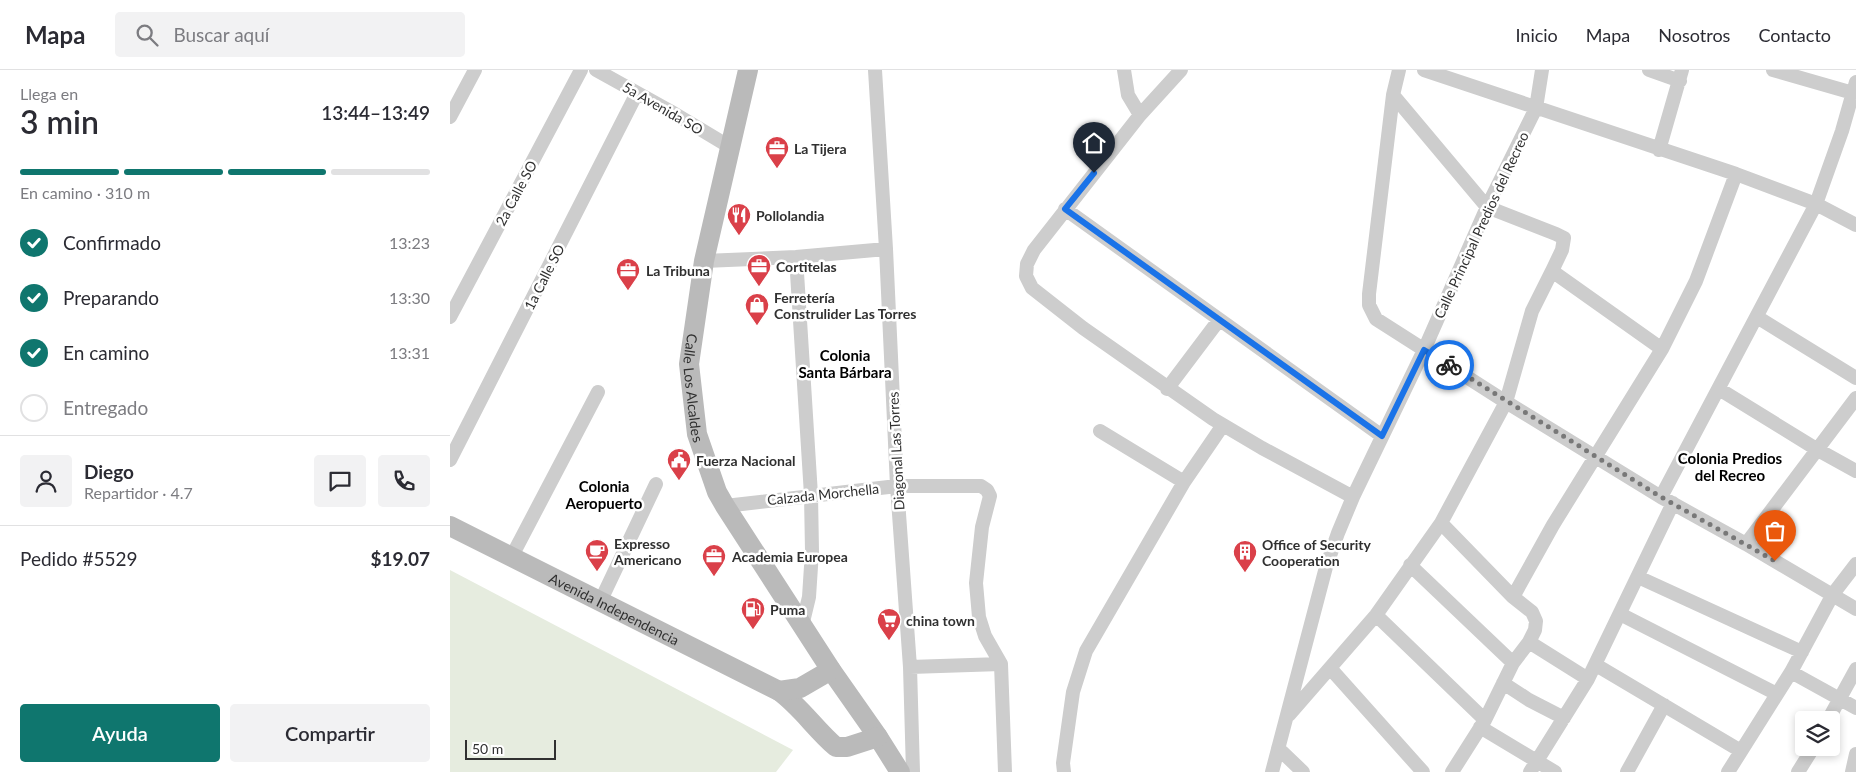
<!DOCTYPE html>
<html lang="es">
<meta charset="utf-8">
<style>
:root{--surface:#fff;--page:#f2f2f3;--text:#2b2b33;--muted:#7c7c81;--line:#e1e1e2;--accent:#0f766e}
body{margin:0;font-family:Lato,sans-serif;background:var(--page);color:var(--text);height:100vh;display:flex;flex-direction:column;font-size:19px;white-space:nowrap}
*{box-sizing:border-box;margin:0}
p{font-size:16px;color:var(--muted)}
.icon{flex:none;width:28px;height:28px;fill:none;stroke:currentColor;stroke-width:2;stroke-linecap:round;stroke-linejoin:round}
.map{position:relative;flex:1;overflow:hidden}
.side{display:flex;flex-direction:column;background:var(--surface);width:450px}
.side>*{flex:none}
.controls{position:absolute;left:1345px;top:641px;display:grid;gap:10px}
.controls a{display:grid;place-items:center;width:45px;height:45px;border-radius:5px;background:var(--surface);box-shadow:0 2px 8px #0003;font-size:25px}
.scale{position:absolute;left:15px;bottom:12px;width:91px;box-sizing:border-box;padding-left:5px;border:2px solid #303030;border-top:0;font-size:14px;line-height:18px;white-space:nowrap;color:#303030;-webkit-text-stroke:4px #fff;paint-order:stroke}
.pin{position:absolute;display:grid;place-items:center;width:42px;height:42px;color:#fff;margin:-51px -21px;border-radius:50% 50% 50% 0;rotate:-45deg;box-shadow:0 0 5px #0007}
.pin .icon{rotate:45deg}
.courier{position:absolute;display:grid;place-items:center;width:50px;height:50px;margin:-25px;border:4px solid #1a73e8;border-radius:50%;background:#fff;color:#222;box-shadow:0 1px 6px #0007}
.headline em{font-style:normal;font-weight:600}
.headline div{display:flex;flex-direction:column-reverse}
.headline{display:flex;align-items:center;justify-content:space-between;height:85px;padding:0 20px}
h1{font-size:32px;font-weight:600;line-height:38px}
.bar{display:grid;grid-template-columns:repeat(4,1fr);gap:8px 5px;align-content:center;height:60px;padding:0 20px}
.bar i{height:6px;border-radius:4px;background:var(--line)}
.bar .current{background:var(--accent)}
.bar p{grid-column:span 4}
.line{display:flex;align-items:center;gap:12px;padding:0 20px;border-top:1px solid var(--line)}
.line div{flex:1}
.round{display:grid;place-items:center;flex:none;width:52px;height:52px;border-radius:5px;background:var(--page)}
ol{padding:0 20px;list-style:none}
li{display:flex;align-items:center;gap:15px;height:55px}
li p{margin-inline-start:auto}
li .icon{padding:5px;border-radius:50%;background:var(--accent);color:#fff;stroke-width:4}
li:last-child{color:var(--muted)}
li i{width:28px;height:28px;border:2px solid var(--line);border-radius:50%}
.button{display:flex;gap:10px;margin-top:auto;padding:10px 20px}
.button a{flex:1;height:58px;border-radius:5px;background:var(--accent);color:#fff;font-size:20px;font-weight:600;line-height:58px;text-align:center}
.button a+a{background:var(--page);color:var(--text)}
header{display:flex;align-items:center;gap:30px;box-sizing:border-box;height:70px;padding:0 25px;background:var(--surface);border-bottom:1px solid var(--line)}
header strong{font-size:24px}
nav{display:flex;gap:28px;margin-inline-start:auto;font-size:18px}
.search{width:350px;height:45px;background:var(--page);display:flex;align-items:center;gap:12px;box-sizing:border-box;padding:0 18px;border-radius:5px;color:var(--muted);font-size:19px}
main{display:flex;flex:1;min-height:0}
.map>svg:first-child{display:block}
.green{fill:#e6ecdf}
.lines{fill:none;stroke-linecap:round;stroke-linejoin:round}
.street{stroke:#cdcdcd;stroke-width:14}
.secondary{stroke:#bababa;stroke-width:20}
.done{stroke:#787878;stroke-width:5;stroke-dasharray:0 9}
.route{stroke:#1a73e8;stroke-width:6}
.labels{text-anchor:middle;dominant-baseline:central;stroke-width:5;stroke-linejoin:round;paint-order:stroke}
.street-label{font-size:14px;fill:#303030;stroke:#fff}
.poi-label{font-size:14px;font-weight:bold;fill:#303030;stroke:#fff;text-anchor:start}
.neighbourhood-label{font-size:15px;font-weight:bold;fill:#000;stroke:#fff}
</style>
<header>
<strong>Mapa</strong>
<div class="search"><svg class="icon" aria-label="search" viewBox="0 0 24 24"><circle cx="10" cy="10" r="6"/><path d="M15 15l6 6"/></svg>Buscar aquí</div>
<nav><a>Inicio</a><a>Mapa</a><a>Nosotros</a><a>Contacto</a></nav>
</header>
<main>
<section class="side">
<div class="headline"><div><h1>3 min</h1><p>Llega en</p></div><em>13:44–13:49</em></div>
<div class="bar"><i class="current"></i><i class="current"></i><i class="current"></i><i></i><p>En camino · 310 m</p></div>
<ol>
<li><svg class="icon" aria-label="check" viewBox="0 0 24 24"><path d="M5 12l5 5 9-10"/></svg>Confirmado<p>13:23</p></li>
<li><svg class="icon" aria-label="check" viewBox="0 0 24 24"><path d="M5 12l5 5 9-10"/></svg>Preparando<p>13:30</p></li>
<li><svg class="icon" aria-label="check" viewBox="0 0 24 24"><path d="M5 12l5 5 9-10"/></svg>En camino<p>13:31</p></li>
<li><i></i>Entregado</li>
</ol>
<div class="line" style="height:90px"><a class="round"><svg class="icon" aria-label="person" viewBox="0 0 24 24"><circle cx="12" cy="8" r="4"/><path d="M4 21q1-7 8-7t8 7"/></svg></a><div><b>Diego</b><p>Repartidor · 4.7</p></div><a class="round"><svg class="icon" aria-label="chat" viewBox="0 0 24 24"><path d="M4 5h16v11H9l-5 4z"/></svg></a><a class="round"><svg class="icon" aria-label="phone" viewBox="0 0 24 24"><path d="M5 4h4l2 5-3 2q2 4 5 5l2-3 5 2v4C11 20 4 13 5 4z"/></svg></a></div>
<div class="line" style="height:65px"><div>Pedido #5529</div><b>$19.07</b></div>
<div class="button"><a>Ayuda</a><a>Compartir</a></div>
</section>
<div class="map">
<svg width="1406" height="702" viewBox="0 0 1406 702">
<rect width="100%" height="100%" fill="#fff"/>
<path class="green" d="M0,500L343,680L326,702H0Z"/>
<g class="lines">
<path class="street" d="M146,0L220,41L280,77
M425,0L436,179L447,416L460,597L463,702
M674,0L678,25L690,45
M731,0L690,45L584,180L577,194L576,206L582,218L633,258L763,349L812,378L903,427
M949,0L943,25L1037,137L1106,164L1114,168L1112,180L1102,201L1212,279
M974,0L1286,104L1366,134L1406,155
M1199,0L1230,11
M1323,0L1403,23
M943,25L919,224V235L926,249L1056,332L1211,427L1296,474L1406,539
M0,47L25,0
M1209,80L1232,0
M615,139L932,366
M346,187L361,425L362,481L359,527L352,556
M254,191L346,187L436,179
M0,247L131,0
M1307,247L1406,308
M717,319L769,250
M1269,319L1368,380L1406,401
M650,361L734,412
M0,390L187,23
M1211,427L1366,134L1392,61L1406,12
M275,436L447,416H531L537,420L540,426L532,457L526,513L529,547L535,566L551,594L555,702
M991,453L1063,527L1082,542L1086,551L1085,560L1079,572L1063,593L1035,650L1002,702
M1296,474L1406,328
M62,486L148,322
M960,495L1063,593
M1188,507L1352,582
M1063,527L1103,455L1212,279L1246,211L1286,104
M151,530L206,414
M1170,544L1327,624
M926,545L1035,650
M1079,572L1138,609
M1146,595L1291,681
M460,597L551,594
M880,598L973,702
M1341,602L1406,638
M1053,613L1079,630L1114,648
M839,645L926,545L991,453L1056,332L1082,241L1102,201
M1378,650L1406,599
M1030,657L1105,702
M828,678L853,702
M614,702L613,693L623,622L636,581L734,412L773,355
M822,702L876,497L888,463L903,427L974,280L1037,137L1086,38L1092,0
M1080,702L1138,609L1223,433
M1177,702L1214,635
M1278,702L1341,602L1383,524L1406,494
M1348,702L1363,678
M1402,702L1406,684"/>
<g class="secondary">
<path id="s1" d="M298,0L254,191L239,294L247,364L267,422L275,436L381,600L428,667L450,702"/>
<path id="s2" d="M0,456L329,621C351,637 365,659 386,677H397L428,667"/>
<path d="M329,621L350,618L381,600"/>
</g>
</g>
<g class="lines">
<path class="done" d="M999,295L1211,427L1325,491"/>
<path class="route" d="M644,103L615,139L932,366L974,280L999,295"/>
</g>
<defs>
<g id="office-pin" transform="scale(1.25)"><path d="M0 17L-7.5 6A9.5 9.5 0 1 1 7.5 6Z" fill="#da4049" stroke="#fff"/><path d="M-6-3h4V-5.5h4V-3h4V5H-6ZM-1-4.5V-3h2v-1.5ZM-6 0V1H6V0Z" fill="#fff"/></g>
<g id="restaurant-pin" transform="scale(1.25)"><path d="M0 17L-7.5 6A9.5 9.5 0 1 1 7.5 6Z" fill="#da4049" stroke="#fff"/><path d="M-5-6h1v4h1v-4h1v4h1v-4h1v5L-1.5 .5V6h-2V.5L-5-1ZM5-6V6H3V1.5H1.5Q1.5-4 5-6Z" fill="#fff"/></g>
<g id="shop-pin" transform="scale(1.25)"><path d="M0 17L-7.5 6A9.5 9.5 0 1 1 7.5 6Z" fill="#da4049" stroke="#fff"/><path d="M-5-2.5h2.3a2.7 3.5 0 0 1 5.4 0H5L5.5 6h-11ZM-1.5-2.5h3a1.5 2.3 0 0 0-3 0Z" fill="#fff"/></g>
<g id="civic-pin" transform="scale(1.25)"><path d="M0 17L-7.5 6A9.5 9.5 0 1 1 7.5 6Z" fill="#da4049" stroke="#fff"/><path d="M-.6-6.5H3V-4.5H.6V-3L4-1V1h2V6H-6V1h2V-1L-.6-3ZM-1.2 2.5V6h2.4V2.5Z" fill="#fff"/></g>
<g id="cafe-pin" transform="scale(1.25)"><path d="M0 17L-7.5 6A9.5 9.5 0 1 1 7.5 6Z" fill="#da4049" stroke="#fff"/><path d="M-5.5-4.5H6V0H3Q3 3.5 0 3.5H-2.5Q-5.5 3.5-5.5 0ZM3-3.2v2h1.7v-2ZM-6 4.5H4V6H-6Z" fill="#fff"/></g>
<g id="building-pin" transform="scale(1.25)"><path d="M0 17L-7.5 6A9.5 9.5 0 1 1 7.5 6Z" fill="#da4049" stroke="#fff"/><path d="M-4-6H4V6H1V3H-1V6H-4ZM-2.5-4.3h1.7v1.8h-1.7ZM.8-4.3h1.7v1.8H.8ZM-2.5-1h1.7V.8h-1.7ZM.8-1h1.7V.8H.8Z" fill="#fff"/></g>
<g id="fuel-pin" transform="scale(1.25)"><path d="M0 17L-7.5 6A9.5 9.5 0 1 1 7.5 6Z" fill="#da4049" stroke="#fff"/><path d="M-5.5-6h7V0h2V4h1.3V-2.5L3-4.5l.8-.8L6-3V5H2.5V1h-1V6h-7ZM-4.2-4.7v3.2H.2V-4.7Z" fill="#fff"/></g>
<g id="supermarket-pin" transform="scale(1.25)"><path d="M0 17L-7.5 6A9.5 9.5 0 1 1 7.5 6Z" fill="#da4049" stroke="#fff"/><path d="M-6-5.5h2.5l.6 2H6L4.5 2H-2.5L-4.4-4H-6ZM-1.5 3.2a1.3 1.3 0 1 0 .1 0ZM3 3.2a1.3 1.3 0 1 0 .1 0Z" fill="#fff"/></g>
</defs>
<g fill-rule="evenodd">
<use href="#office-pin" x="327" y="78"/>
<use href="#restaurant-pin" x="289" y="145"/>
<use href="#office-pin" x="309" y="196"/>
<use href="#office-pin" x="178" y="200"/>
<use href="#shop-pin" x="307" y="235"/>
<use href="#civic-pin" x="229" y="390"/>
<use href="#cafe-pin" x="147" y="481"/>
<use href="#building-pin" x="795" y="482"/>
<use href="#office-pin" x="264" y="486"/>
<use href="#fuel-pin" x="303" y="539"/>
<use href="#supermarket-pin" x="439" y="550"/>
</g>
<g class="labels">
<g class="street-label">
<text transform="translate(213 38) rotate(30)">5a Avenida SO</text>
<text transform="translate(66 123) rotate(-62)">2a Calle SO</text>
<text transform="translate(1031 155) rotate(-65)">Calle Principal Predios del Recreo</text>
<text transform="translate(94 207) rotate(-63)">1a Calle SO</text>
<text stroke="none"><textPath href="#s1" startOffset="324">Calle Los Alcaldes</textPath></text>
<text transform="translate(446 381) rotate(-93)">Diagonal Las Torres</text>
<text transform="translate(373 424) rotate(-6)">Calzada Morchella</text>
<text stroke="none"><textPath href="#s2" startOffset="184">Avenida Independencia</textPath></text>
</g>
<g class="poi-label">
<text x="344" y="78">La Tijera</text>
<text x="306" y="145">Pollolandia</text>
<text x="326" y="196">Cortitelas</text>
<text x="196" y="200">La Tribuna</text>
<text x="324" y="227">Ferretería<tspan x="324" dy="16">Construlider Las Torres</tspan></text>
<text x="246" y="390">Fuerza Nacional</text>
<text x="164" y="473">Expresso<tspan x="164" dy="16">Americano</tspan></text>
<text x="812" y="474">Office of Security<tspan x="812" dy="16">Cooperation</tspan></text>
<text x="282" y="486">Academia Europea</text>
<text x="320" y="539">Puma</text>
<text x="456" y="550">china town</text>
</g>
<g class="neighbourhood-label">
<text x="395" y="285">Colonia<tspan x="395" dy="17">Santa Bárbara</tspan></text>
<text x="1280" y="388">Colonia Predios<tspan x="1280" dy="17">del Recreo</tspan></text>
<text x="154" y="416">Colonia<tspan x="154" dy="17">Aeropuerto</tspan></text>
</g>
</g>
</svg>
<div class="controls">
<a><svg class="icon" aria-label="layers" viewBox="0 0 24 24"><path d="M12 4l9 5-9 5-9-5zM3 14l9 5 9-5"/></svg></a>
</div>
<div class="scale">50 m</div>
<div class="pin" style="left:1325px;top:491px;background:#ea580c"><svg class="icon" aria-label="bag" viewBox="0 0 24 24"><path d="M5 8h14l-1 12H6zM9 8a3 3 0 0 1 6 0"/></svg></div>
<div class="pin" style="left:644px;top:103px;background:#1f2937"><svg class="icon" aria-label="home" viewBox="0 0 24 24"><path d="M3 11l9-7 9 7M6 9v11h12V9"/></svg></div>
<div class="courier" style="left:999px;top:295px"><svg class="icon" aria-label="bike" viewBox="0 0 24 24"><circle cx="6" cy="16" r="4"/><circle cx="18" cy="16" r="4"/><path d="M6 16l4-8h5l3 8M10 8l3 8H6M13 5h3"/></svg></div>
</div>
</main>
